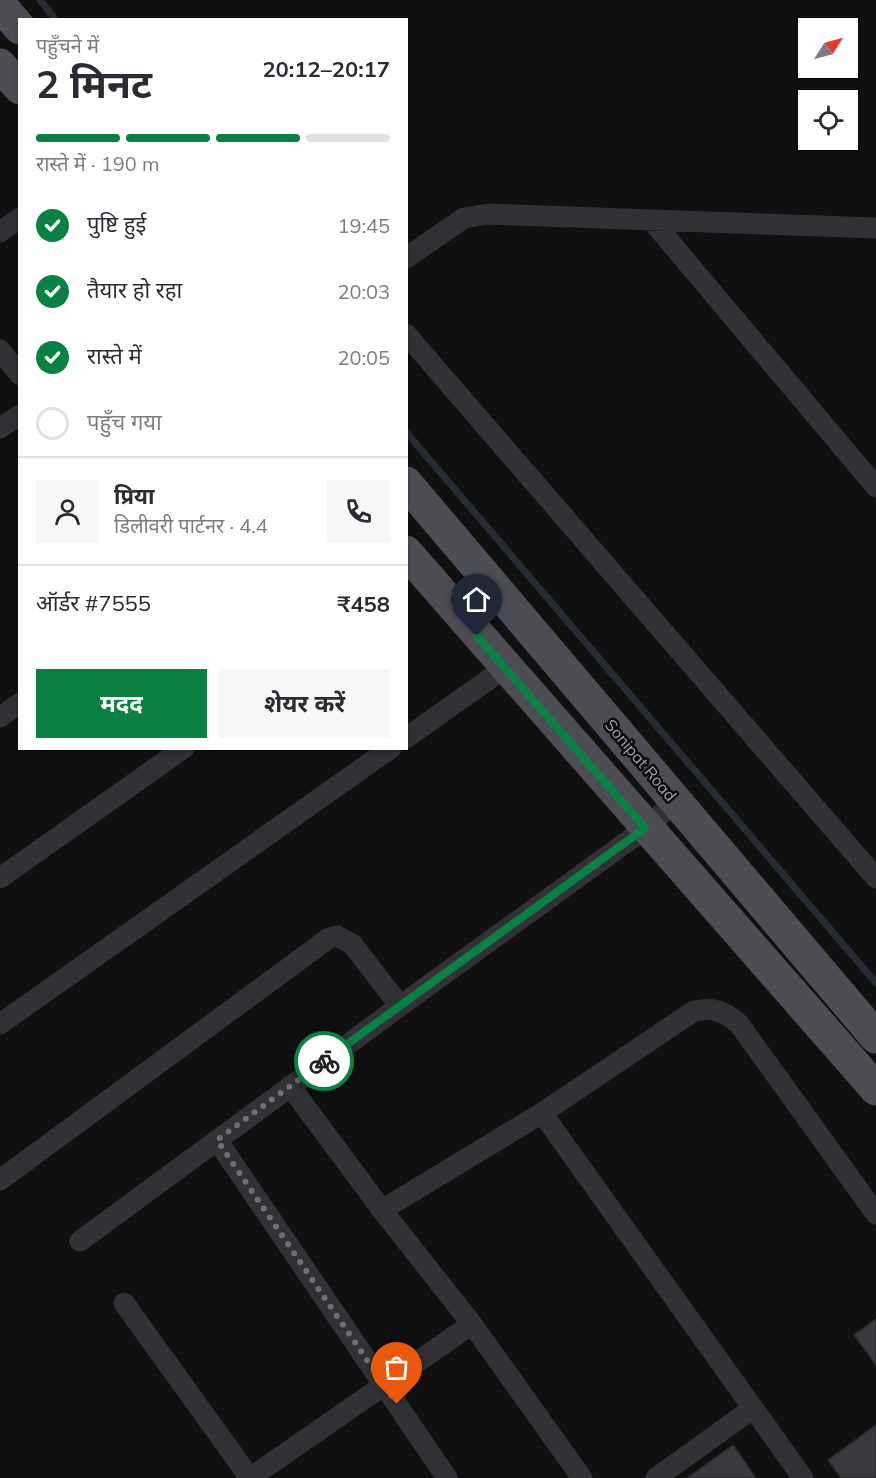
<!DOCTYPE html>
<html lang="hi">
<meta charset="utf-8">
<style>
:root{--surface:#fff;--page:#f7f7f7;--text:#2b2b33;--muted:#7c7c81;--line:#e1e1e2;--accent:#0b8043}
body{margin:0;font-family:Mulish,"Noto Sans Devanagari",sans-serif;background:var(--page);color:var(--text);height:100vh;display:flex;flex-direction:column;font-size:22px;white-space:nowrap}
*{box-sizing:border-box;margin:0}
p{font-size:20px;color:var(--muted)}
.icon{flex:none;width:33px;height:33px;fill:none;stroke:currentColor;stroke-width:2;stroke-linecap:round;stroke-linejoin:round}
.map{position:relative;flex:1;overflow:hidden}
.side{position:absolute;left:18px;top:18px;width:390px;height:732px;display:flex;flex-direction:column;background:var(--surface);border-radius:0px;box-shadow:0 2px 4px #0004}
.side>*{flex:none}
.needle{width:39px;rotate:54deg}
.buttons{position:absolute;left:798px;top:18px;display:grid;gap:12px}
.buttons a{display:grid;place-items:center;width:60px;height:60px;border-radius:0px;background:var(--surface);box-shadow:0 2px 4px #0004;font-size:30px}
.pin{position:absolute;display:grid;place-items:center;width:51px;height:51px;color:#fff;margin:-62px -26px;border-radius:50% 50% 50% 0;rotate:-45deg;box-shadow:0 0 6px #0007}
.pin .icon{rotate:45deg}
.courier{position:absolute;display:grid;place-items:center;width:60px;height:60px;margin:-30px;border:4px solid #0b8043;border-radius:50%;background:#fff;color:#222;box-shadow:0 2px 8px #0007}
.headline em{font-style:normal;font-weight:700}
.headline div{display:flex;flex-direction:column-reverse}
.headline{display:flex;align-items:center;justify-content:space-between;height:102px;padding:0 18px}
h1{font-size:39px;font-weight:700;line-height:45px}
.bar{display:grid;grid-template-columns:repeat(4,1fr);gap:9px 6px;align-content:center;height:72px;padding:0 18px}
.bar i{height:8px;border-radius:4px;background:var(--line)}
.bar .on{background:var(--accent)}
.bar p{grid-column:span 4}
.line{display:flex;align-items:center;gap:15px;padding:0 18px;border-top:2px solid var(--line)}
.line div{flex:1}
.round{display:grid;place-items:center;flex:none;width:63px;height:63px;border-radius:0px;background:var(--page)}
ol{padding:0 18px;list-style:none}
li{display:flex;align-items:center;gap:18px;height:66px}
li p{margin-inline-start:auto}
li .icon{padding:6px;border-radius:50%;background:var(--accent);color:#fff;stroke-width:4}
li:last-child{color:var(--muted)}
li i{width:33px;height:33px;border:3px solid var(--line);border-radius:50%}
.action{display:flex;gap:12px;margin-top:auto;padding:12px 18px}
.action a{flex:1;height:69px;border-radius:0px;background:var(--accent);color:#fff;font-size:24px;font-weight:700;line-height:69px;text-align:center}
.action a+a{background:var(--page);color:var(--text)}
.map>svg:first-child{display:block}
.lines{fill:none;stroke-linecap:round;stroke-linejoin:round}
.stream{stroke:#272b34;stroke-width:7}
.building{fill:#3a3a3e;stroke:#2b2a2d;stroke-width:1.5}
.minor{stroke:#313136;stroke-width:21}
.primary{stroke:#4d4d55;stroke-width:33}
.done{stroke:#6e6f7a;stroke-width:6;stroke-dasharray:0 10.8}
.route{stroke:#0b8043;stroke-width:8}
.labels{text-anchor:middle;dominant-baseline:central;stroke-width:5;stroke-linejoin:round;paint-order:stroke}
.street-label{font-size:16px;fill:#a1a2b2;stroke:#0b0b0c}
</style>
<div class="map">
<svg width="876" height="1478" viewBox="0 0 876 1478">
<rect width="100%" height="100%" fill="#101011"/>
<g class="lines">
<path class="stream" d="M40,0L56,20
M406,432L876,983"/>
</g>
<path class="building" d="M876,1319V1365L854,1335Z
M876,1425V1478H841L828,1460Z
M733,1445L756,1478H687Z"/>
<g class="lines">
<path class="minor" d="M653,222L876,487
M0,232L20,218
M406,258L464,218L488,214L876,228
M406,334L876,878
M0,350L20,375
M0,428L20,415
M0,717L20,703
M406,738L505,668
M0,878L184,748
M0,1024L391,748
M290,1086L382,1210L542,1113L694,1011C714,1007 724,1011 739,1024L876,1214
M542,1113L803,1478
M217,1140L447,1478
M0,1180L329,938L337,936L352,944L400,1006L646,828L676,801
M382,1210L472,1324L582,1478
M80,1241L400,1006
M124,1303L250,1478L472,1324
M656,1478L752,1409"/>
<path class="primary" d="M0,5L20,28
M0,65L20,88
M406,483L876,1037
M406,552L876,1089"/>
</g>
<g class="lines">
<path class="done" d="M324,1061L217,1140L397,1404"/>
<path class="route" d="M324,1061L645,828L477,636"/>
</g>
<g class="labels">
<g class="street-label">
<text transform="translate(641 760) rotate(50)">Sonipat Road</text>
</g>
</g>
</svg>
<div class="buttons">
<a><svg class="needle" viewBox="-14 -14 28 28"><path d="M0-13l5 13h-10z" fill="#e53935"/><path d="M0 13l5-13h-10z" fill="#7c7c81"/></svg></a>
<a><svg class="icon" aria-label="locate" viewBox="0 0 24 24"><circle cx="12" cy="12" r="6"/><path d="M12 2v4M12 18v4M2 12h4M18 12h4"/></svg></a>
</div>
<div class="pin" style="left:397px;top:1404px;background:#ea580c"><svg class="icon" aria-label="bag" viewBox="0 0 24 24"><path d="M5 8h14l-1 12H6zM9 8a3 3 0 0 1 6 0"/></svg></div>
<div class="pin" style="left:477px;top:636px;background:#1f2937"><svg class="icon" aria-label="home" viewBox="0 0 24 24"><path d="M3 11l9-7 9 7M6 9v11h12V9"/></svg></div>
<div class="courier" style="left:324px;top:1061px"><svg class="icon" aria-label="bike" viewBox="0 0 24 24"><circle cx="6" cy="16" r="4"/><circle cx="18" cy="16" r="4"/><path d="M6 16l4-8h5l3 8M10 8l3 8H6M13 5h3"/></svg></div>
<section class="side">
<div class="headline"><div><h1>2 मिनट</h1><p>पहुँचने में</p></div><em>20:12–20:17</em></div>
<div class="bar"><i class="on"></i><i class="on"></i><i class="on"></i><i></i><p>रास्ते में · 190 m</p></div>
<ol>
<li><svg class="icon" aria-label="check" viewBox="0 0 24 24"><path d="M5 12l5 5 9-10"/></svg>पुष्टि हुई<p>19:45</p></li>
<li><svg class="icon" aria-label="check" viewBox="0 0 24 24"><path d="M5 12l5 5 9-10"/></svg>तैयार हो रहा<p>20:03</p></li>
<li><svg class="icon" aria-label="check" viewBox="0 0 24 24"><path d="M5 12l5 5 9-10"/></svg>रास्ते में<p>20:05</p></li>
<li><i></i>पहुँच गया</li>
</ol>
<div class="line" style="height:108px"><a class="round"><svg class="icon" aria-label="person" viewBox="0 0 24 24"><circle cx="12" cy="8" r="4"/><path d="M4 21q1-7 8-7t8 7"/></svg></a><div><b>प्रिया</b><p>डिलीवरी पार्टनर · 4.4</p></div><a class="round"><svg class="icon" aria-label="phone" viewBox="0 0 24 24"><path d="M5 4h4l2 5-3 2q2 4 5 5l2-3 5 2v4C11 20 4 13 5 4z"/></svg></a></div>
<div class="line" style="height:78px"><div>ऑर्डर #7555</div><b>₹458</b></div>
<div class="action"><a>मदद</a><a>शेयर करें</a></div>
</section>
</div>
